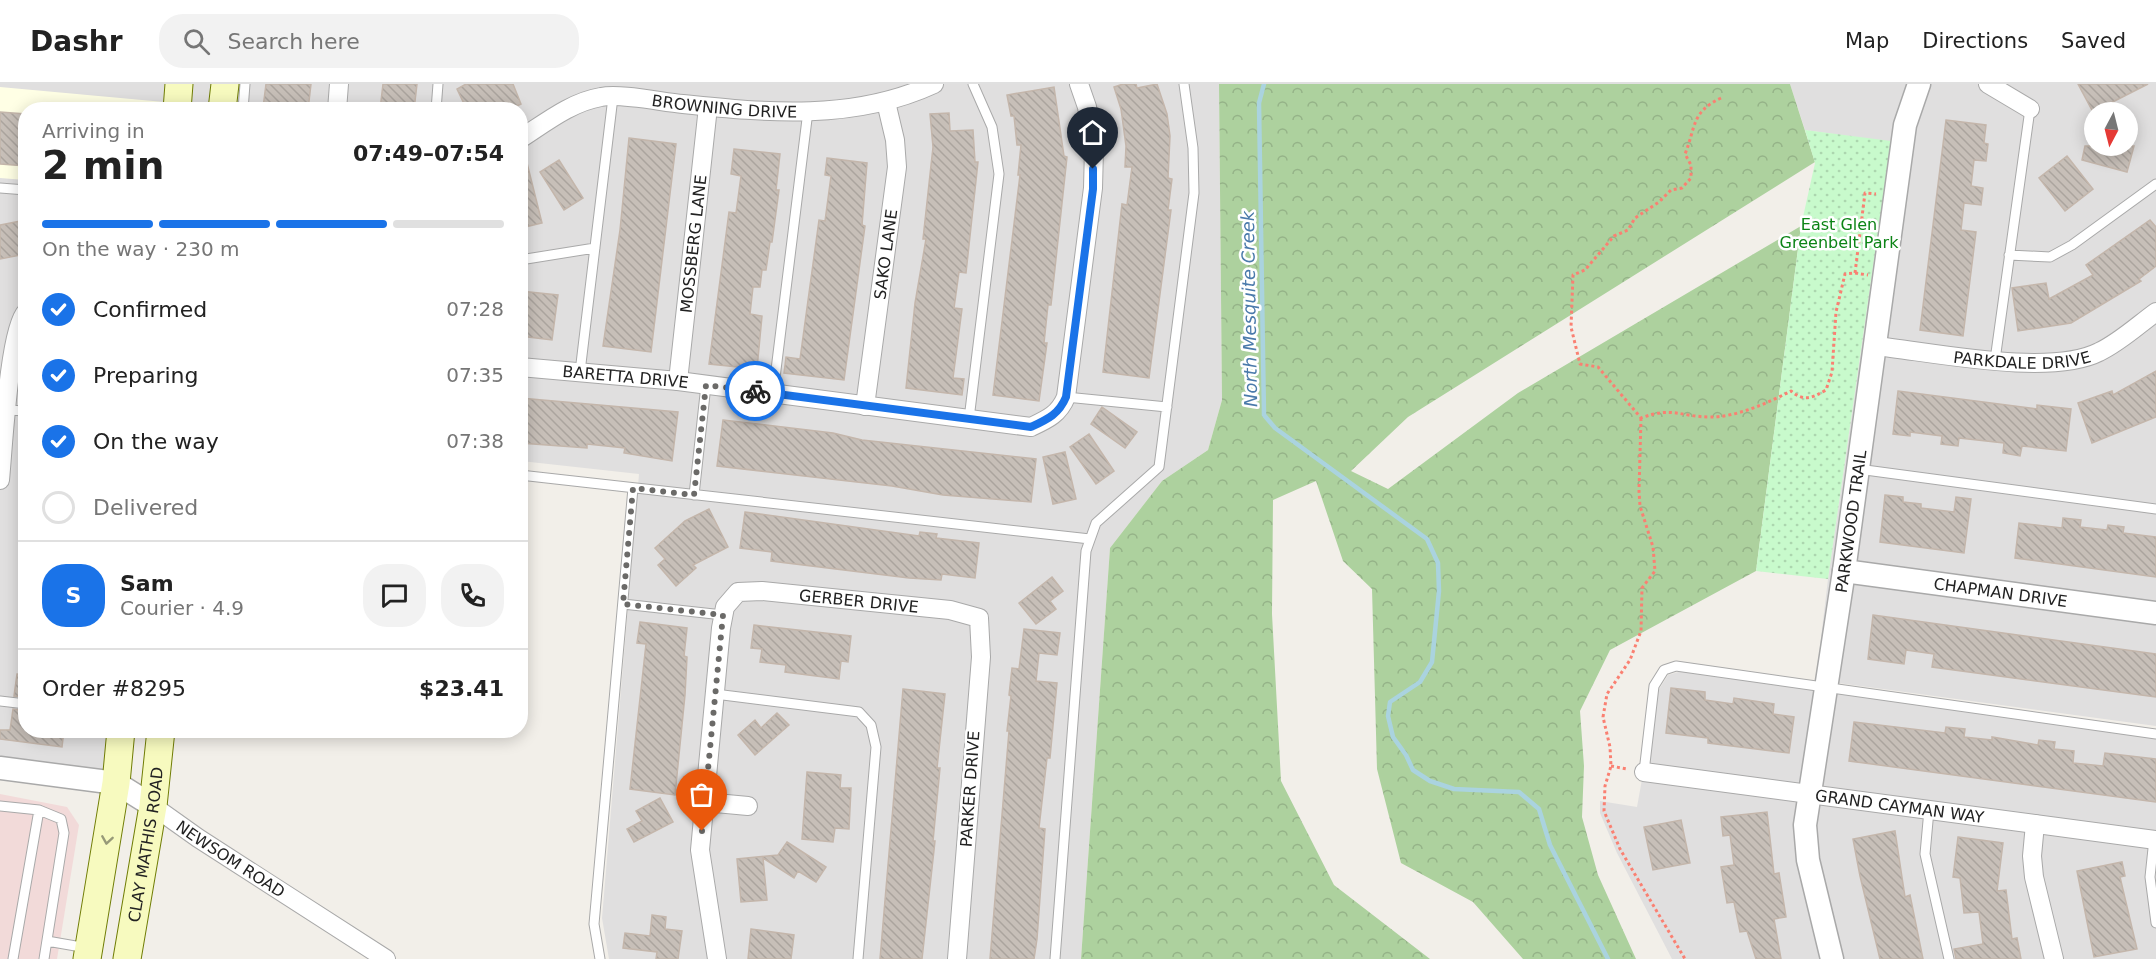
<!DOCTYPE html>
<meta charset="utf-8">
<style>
:root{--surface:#fff;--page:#f2f2f2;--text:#222;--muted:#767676;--line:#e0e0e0;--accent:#1a73e8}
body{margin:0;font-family:"DejaVu Sans",sans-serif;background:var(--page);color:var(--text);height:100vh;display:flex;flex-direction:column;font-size:22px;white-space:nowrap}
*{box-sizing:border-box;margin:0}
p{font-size:20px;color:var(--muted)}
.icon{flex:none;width:33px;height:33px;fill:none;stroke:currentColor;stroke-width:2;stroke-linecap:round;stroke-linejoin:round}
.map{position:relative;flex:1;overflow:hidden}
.sheet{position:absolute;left:18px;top:18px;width:510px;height:636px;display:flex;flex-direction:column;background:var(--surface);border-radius:24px;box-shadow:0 3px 15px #0003}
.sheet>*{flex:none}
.needle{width:39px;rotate:187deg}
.buttons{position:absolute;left:2084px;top:18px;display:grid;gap:12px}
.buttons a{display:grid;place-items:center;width:54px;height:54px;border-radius:50%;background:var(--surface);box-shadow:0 3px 15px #0003;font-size:30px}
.pin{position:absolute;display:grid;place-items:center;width:51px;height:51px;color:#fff;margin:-62px -26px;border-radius:50% 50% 50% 0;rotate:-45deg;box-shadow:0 0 6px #0007}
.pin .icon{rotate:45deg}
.courier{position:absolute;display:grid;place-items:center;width:60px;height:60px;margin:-30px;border:4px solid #1a73e8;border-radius:50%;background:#fff;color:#222;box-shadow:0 2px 8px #0007}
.headline em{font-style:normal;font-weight:600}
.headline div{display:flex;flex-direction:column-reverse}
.headline{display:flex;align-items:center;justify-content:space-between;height:102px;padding:0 24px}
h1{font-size:39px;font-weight:600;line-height:45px}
.bar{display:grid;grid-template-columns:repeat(4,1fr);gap:9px 6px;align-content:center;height:72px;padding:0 24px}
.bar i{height:8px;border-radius:4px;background:var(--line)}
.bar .active{background:var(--accent)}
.bar p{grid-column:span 4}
.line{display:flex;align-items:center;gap:15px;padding:0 24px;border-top:2px solid var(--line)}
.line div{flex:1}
.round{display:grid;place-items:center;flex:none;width:63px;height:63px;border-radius:24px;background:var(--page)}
ol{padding:0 24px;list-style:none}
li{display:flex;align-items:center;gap:18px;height:66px}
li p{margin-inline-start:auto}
li .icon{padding:6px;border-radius:50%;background:var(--accent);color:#fff;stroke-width:4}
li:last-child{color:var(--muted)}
li i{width:33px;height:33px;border:3px solid var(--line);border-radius:50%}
header{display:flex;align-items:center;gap:36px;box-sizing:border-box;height:84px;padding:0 30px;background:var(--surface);border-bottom:2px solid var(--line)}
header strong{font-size:28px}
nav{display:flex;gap:33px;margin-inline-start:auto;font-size:21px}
.search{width:420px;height:54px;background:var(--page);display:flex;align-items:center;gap:15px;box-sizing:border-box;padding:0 21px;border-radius:24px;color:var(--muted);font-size:22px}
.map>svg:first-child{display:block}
.residential{fill:#e0dfdf;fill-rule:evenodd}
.commercial{fill:#f2dad9}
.education{fill:#ffffe5}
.forest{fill:url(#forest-crowns)}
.park{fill:url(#park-dots)}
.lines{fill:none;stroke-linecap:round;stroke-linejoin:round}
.stream{stroke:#aad3df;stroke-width:4.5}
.building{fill:url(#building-back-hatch);stroke:#c4b6ab;stroke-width:1.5}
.service-casing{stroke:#a9a9a9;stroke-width:11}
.minor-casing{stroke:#a9a9a9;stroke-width:20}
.tertiary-casing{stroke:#a9a9a9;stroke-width:25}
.secondary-casing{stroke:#707d05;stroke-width:29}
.path{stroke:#fa8072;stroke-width:3;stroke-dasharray:3 3;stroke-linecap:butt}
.service{stroke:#fff;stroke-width:9}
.minor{stroke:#fff;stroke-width:18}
.tertiary{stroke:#fff;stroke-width:22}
.secondary{stroke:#f7fabf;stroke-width:27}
.oneway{stroke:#979978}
.done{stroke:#6b6a68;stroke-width:6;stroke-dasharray:0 10.8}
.route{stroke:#1a73e8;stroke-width:8}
.labels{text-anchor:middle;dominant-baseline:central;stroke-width:5;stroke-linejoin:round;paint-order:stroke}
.street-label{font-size:16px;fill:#222;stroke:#fff}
.park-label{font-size:16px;fill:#0c8416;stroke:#fff}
.water-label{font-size:18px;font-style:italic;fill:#4a7aab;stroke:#fff}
</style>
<header>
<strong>Dashr</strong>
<div class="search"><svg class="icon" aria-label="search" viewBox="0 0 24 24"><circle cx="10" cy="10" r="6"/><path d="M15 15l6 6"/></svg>Search here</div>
<nav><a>Map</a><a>Directions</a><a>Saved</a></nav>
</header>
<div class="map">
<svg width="2156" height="875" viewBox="0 0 2156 875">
<defs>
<pattern id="forest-crowns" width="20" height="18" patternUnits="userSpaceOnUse" patternTransform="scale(1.5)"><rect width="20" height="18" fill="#add19e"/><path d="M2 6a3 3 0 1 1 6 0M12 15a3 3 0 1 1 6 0" fill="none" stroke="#95b388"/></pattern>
<pattern id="park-dots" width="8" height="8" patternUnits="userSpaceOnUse" patternTransform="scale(1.5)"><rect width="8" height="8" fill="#c8facc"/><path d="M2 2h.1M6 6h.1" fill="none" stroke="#acd6af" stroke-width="1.8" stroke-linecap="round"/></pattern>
<pattern id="building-back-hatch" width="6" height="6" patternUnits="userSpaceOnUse" patternTransform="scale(1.5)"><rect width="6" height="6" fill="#c7bfb8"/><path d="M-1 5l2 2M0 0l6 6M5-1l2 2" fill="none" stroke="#aba49e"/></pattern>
</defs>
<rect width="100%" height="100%" fill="#f2efe9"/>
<path class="residential" d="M0,0H1219L1222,316L1208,366L1162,397L1110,464L1081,875H609L602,834L639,390L521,377L520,26H26V646L109,647L106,687L0,673Z
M1790,0H2156V642L1816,596L1828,495L1891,58L1805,46ZM2094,28H2127V62H2094Z
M1685,586L2156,651V875H1672L1617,769L1600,729V717L1637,723L1658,607L1668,591Z"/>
<path class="commercial" d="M0,710L67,723L79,741L57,875H0Z"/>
<path class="education" d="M0,3L164,18L163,25L26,26L25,96L0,94Z"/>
<path class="forest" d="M1219,0H1790L1815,78L1408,333L1351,387L1388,405L1518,309L1801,142L1756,487L1610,566L1580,627L1584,682L1582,733L1598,791L1636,875H1523L1473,818L1401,779L1377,685L1372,505L1343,477L1316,397L1273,416L1272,530L1281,697L1334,801L1430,875H1081L1110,464L1162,397L1208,366L1222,316Z"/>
<path class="park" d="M1805,46L1891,57L1828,495L1756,487L1801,142L1815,79Z"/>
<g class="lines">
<path class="stream" d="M1264,0L1259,19L1264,331L1275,344L1427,455L1438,479L1439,507L1432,578L1420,598L1390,618L1388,632L1393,653L1406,671L1413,686L1430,697L1454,705L1519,708L1539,725L1550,761L1608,875"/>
</g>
<path class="building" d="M266,0H311L308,26L263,24Z
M383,0H417L414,26H380Z
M466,0H513L521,20L508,26H467L457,5Z
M1123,0H1136L1137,4L1157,0L1167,30L1170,52L1168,94L1172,95L1168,126H1171L1149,294L1103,288L1122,120L1127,121L1132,83H1125L1126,62L1121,25L1114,3Z
M2078,0H2148L2093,28Z
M1054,3L1064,72L1067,73L1051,221H1048L1044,259H1047L1039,317L993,311L1020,91H1018L1021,61H1017L1014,32H1011L1007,11Z
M0,28L26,30V82L0,80Z
M949,29L950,47L973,46L975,78H978L966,189L959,188L954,224L962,225L953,294L964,295L962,311L906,304L915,219L926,155H923L933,63L930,30Z
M1946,36L1986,41L1984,59L1988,60L1986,77L1974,76L1971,102L1983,104L1981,121L1964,119L1961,146L1976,148L1963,252L1920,246Z
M629,54L676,60L651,268L603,262L620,146Z
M2085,62H2134L2127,88L2082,76Z
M734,65L780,70L776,106H779L772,158H770L766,186H762L760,203H753L750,230L762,232L757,285L709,280L729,128L736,129L741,92L731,90Z
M520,71H525L542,139L525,143L520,125Z
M2067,72L2093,105L2065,127L2039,94Z
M827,74L867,79L862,141L865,142L844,296L784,289L786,273L800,275L819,136L825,137L831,92L825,91Z
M559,76L583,114L564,126L540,88Z
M26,136V170L0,175V141Z
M2150,136L2156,143V182L2139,195L2141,197L2071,239L2018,247L2012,204L2046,199L2049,215L2093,191L2086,181Z
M520,207L558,211L552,256L520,252Z
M2156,287V333L2092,359L2078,319L2112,307L2113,311Z
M1898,307L2037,325V321L2071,325L2066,367L2022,362L2020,372L2003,369L2004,359L1959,354L1958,362L1941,360L1942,352L1910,348V352L1893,350Z
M520,314L678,328L672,377L624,369L625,364L587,360V364L520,359Z
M1102,323L1137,348L1125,364L1091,340Z
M723,336L833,349L862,356L1036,375L1031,418L943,411L892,402L717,382Z
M1089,350L1114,387L1096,400L1070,363Z
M1065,368L1076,415L1053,420L1043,373Z
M1885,411L1903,413V418L1921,420V424L1954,428L1956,413L1971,415L1964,469L1880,458Z
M709,425L728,463L693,481L696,484L676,502L658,481L665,475L655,464L685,437Z
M745,428L919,452L920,448L937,450L936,454L979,459L975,494L942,490L941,496L909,494L771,477L772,468L740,464Z
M2063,434L2081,436L2080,443L2107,446L2108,441L2124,443L2123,449L2156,453V493L2015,474L2019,439L2062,444Z
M1052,493L1063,507L1050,517L1056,525L1036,540L1019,519Z
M1873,531L2156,570V613L1932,583L1934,570L1906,566L1904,580L1868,575Z
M640,538L687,544L684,572L687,573L685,611L675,711L630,705L646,560L637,559Z
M754,541L851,552L848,578L841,577L839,595L785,588L786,581L760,578L762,565L751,564Z
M1024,545L1060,549L1057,571L1039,569L1036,597L1057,599L1050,674H1047L1039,744L1045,745L1037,855L1034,875H990L1009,647H1007L1011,612L1009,611L1012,584L1019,585Z
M17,590L26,591V613L14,612Z
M1671,604L1705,608V616L1733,620L1734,614L1774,620L1773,630L1794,633L1789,669L1708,659V654L1666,649Z
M903,605L945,610L937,684H940L933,757H935L922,875H880Z
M13,625L26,627V646H64L62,663L0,655V646H10Z
M777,629L789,641L755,671L738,651L755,636L761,644Z
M1854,638L1945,649L1946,643L1965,645L1964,653L1992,656V653L2038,661L2039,656L2055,658L2054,665L2074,667L2073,679L2103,682L2105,669L2156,675V718L1849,677Z
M807,688L841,691L840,704H851L849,745L835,744L833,758L802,755Z
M660,714L673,738L634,758L627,745L642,737L636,727Z
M1767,728L1774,790L1779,789L1786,833L1774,835L1781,875H1756L1747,847L1740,848L1734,818L1727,819L1721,783L1734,781L1730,751L1723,752L1721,733Z
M1681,736L1690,779L1653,786L1644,743Z
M1895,747L1905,813L1910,811L1923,875H1880L1860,792L1853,755Z
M1958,753L2003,759L1997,807L2006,806L2012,855L2017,854L2021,875H1956L1954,865L1983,860L1979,828L1964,829L1960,794L1953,793Z
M787,758L826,783L816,798L798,787L794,794L763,774L767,816L741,818L737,775L778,771Z
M2122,778L2125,792L2120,793L2137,865L2094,873L2077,787Z
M652,831L666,833L665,845L682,847L678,875H656L657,868L623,864L625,849L650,852Z
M751,845L794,851L791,875H748Z"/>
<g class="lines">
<g class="service-casing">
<path id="service" d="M243,26L245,0
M436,26L438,0
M0,104L26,106
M2009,171L2050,173L2072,161L2156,100
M520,176L595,164
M1995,276L2030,25
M580,288L613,13
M773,310L808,27
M1066,313L1167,323
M7,326L26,327
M969,335L999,90L992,43L973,0
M1858,385L2156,425
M520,391L1090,455
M694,411L706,301
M623,520L723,531
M715,610L859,628L871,641L876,663L858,875
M0,617L26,620
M1644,688L1654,602L1664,586L1676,582L2156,650
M0,722L39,726L61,735L64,749L44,875
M1929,726L1925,770L1949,875
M2154,755L2150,793L2156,839
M47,857L87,864
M13,875L39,726
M600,875L594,840L633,404
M1055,875L1086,467L1096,439L1159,383L1194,109L1193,64L1184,0"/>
</g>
<g class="minor-casing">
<g id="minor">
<path d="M1988,0L2030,25"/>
<path d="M337,26L339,0"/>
<path id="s1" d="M520,55C545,39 571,18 601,13C620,9 661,18 683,20C768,29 854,37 934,0"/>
<path id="s2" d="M1875,262C1932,268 2050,293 2099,268C2120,258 2138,241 2156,228"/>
<path id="s3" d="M520,283L678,297L1031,343C1048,335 1059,330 1066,313L1093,104L1094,65L1087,23L1079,0"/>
<path id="s4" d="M678,297L708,23"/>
<path id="s5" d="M865,322L897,83L895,56L886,18"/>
<path d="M0,396C3,367 9,244 26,228"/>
<path id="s6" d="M1644,688L2156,756"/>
<path d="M705,718L748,722"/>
<path id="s7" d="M153,722L198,754L386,875"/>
<path d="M2035,740L2032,772L2034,793L2054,875"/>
<path id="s8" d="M717,875L700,766L721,544L725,523L738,508L762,507L950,526L979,534L981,573L957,875"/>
</g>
</g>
<g class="tertiary-casing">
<g id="tertiary">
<path id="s9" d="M1844,487L2156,529"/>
<path d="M0,684L116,699L153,722"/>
<path id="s10" d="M1832,875L1808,776L1805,741L1844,487L1905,41L1919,0"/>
</g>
</g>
<g class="secondary-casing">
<g id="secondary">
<path d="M177,26L179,0"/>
<path d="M222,26L225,0"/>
<path d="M87,875L116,699L121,646"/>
<path id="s11" d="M127,875L153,722L161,646"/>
</g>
</g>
<path class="path" d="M1721,14C1691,28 1696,43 1685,70L1691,81V94L1682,104L1671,106L1659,118L1635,134L1628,146L1614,152L1585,186L1573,191L1571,243L1580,280L1598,283L1641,334C1673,322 1680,333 1711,333C1736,333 1768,319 1791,307C1804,318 1812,314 1826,306L1832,288L1836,228L1845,190L1855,189L1865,109L1876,110
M1855,189L1868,191
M1641,334L1639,407L1640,422L1653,463L1655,487L1642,504L1641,547L1630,576L1607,610L1603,633L1610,663L1611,682L1605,702L1604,727L1620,765L1685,875
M1611,682L1627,685"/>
<use href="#service" class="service"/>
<use href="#minor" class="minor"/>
<use href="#tertiary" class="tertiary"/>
<use href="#secondary" class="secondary"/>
</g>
<defs><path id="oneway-chevron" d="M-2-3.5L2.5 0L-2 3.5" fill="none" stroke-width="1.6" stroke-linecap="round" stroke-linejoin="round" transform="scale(1.5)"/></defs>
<use class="oneway" href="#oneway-chevron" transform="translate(107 756) rotate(99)"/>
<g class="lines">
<path class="done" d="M702,747L723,531L623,520L633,404L694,411L706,301L755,307"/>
<path class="route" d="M755,307L1031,343C1048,335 1059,330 1066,313L1093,105V85"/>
</g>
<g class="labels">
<g class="street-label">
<text stroke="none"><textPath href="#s1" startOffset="216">BROWNING DRIVE</textPath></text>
<text stroke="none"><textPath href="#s4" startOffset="138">MOSSBERG LANE</textPath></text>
<text stroke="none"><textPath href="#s5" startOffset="153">SAKO LANE</textPath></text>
<text stroke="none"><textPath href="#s2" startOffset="148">PARKDALE DRIVE</textPath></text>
<text stroke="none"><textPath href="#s3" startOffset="106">BARETTA DRIVE</textPath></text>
<text stroke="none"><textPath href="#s10" startOffset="444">PARKWOOD TRAIL</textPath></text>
<text stroke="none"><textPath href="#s9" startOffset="158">CHAPMAN DRIVE</textPath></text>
<text stroke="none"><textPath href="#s8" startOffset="496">GERBER DRIVE</textPath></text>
<text transform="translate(970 705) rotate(-86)">PARKER DRIVE</text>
<text stroke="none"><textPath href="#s6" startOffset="258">GRAND CAYMAN WAY</textPath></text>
<text stroke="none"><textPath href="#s11" startOffset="116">CLAY MATHIS ROAD</textPath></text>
<text stroke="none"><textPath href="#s7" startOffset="94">NEWSOM ROAD</textPath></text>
</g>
<g class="park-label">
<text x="1839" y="140">East Glen<tspan x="1839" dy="18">Greenbelt Park</tspan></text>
</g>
<g class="water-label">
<text transform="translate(1249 225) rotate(-91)">North Mesquite Creek</text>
</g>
</g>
</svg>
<div class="buttons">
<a><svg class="needle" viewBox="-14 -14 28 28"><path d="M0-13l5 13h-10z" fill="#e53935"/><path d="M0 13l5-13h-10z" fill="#767676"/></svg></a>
</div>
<div class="pin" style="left:702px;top:747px;background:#ea580c"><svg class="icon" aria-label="bag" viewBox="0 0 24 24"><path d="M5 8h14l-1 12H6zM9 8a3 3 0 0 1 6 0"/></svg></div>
<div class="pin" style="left:1093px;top:85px;background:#1f2937"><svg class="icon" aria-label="home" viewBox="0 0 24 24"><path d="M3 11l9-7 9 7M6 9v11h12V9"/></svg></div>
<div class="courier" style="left:755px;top:307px"><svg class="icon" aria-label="bike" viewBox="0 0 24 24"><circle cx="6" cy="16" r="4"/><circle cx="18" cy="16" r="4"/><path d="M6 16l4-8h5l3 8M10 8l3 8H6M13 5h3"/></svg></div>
<section class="sheet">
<div class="headline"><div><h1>2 min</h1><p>Arriving in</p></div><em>07:49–07:54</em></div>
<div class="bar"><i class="active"></i><i class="active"></i><i class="active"></i><i></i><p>On the way · 230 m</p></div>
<ol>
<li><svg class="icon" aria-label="check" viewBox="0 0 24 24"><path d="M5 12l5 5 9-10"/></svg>Confirmed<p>07:28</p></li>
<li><svg class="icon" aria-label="check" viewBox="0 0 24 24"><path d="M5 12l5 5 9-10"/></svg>Preparing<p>07:35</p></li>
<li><svg class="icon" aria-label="check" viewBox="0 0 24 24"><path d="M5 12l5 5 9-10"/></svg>On the way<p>07:38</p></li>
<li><i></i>Delivered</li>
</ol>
<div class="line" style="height:108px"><b class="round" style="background:var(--accent);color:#fff">S</b><div><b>Sam</b><p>Courier · 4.9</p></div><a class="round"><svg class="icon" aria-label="chat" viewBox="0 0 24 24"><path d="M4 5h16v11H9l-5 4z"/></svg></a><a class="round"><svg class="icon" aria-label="phone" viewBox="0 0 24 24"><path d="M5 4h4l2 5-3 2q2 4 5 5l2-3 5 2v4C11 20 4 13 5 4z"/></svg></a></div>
<div class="line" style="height:78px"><div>Order #8295</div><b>$23.41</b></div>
</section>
</div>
